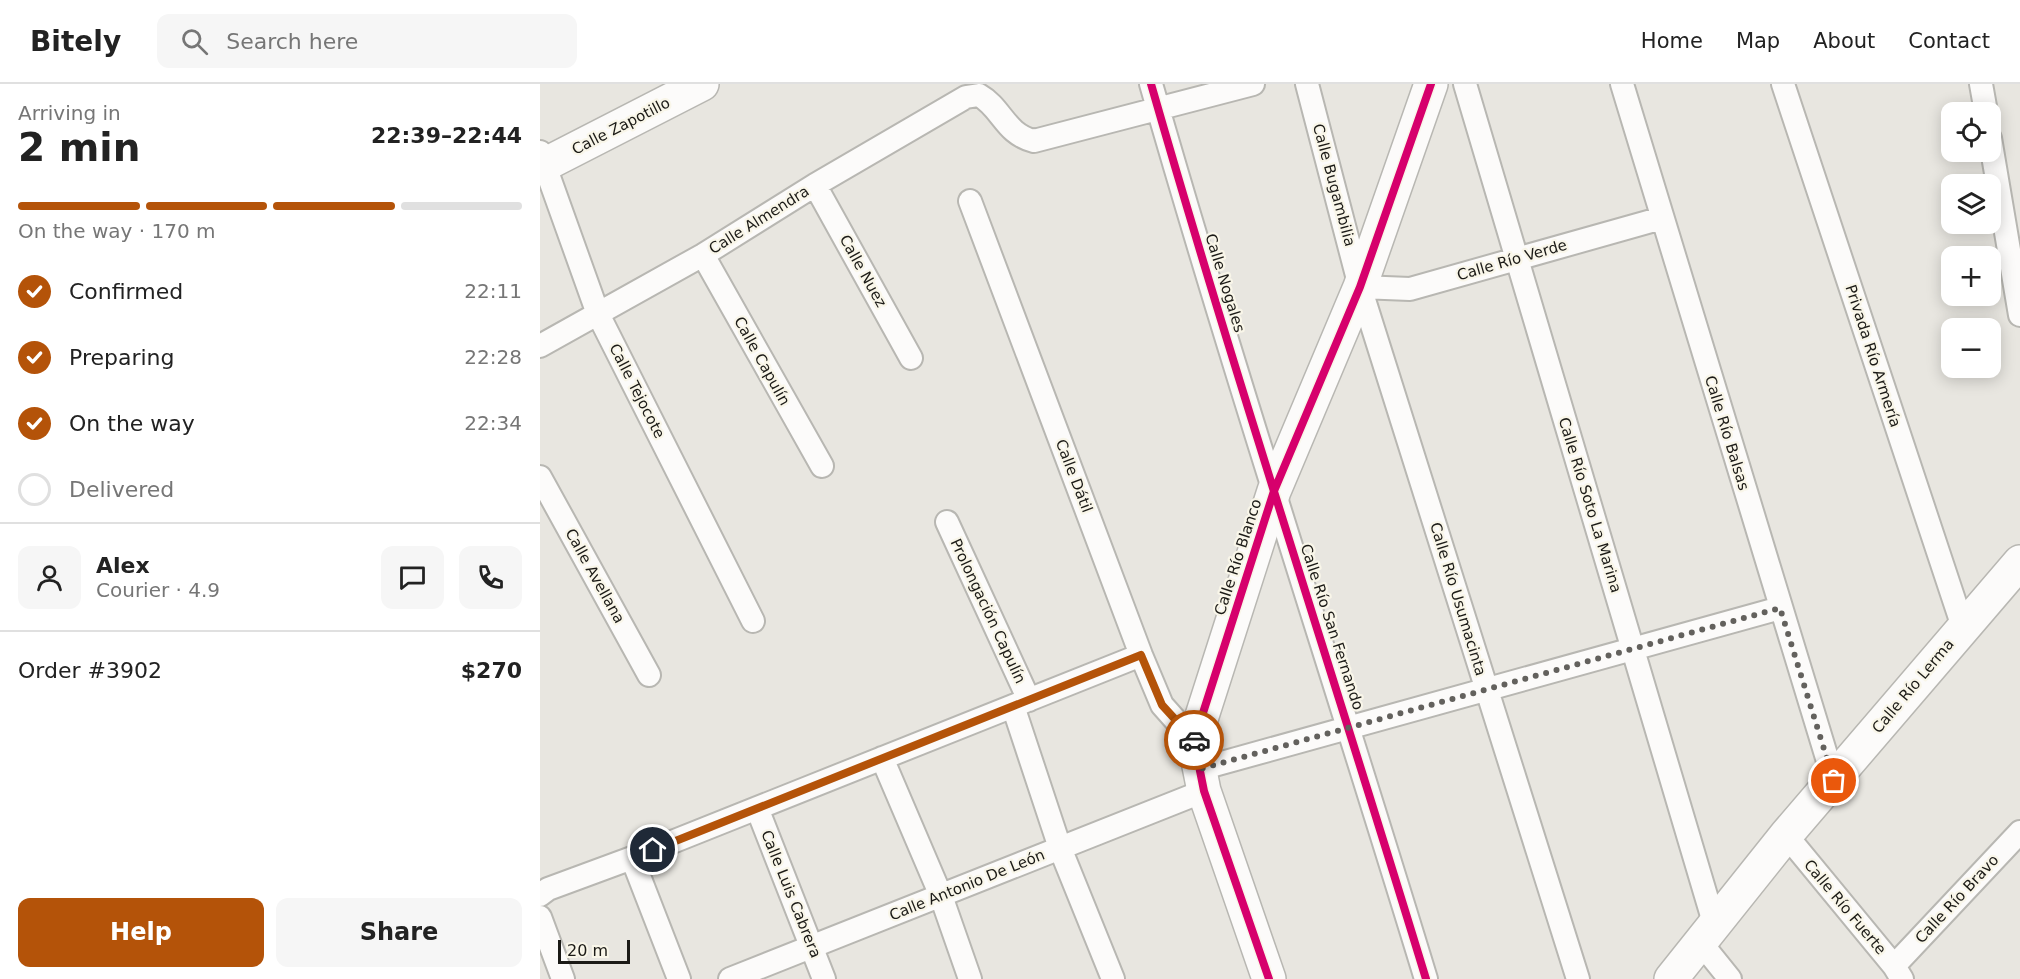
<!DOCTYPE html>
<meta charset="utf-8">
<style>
:root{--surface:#fff;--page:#f6f6f6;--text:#222;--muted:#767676;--line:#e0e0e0;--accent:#b45309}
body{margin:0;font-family:"DejaVu Sans",sans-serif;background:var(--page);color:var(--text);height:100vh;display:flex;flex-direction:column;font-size:22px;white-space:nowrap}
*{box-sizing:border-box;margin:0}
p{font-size:20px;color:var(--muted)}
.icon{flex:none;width:33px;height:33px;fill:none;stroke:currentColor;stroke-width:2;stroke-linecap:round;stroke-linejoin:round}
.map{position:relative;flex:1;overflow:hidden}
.details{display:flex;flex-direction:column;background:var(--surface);width:540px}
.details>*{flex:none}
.tools{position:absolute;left:1401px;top:18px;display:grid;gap:12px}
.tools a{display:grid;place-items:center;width:60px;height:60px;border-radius:12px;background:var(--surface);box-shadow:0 3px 15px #0003;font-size:30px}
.scale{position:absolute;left:18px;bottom:15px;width:72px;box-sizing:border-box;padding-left:6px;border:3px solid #1b1a16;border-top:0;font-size:16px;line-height:21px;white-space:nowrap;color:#1b1a16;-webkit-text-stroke:4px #f9f6e9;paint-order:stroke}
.pin{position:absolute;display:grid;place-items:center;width:51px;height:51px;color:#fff;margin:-26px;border:3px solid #fff;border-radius:50%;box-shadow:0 2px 6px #0007}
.courier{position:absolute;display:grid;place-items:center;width:60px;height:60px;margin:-30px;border:4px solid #b45309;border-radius:50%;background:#fff;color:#222;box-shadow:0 2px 8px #0007}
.headline em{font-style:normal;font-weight:700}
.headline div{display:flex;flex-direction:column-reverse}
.headline{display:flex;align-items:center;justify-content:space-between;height:102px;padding:0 18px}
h1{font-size:39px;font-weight:700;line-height:45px}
.bar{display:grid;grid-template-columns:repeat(4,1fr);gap:9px 6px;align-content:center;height:72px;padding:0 18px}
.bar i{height:8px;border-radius:4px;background:var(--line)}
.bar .active{background:var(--accent)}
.bar p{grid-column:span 4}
.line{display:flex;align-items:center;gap:15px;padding:0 18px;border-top:2px solid var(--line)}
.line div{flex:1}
.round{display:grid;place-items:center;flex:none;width:63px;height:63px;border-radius:12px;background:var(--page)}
ol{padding:0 18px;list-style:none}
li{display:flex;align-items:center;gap:18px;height:66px}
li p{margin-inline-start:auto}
li .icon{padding:6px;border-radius:50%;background:var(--accent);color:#fff;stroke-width:4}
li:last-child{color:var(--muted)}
li i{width:33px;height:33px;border:3px solid var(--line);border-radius:50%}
.action{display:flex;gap:12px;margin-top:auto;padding:12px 18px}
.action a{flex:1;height:69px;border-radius:12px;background:var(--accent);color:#fff;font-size:24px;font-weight:700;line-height:69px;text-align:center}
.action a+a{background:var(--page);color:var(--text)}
header{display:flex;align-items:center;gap:36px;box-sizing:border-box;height:84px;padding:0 30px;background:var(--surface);border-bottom:2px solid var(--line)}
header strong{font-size:28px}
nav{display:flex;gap:33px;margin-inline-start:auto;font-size:21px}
.search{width:420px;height:54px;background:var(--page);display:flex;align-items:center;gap:15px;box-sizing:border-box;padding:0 21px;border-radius:12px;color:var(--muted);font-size:22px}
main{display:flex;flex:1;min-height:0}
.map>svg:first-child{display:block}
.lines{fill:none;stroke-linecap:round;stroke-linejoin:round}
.street-casing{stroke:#b8b7b2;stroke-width:26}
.secondary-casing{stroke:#b8b7b2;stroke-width:36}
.street{stroke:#fcfbfa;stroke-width:22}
.secondary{stroke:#fcfbfa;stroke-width:33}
.cycleway-casing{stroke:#f9f6e9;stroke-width:11}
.cycleway{stroke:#d6006c;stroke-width:8}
.done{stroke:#63615d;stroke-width:6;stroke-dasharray:0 10.8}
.route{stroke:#b45309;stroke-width:8}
.labels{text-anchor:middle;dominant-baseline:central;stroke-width:4.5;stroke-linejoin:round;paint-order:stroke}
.street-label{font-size:15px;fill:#1b1a16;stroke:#f9f6e9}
</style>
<header>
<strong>Bitely</strong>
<div class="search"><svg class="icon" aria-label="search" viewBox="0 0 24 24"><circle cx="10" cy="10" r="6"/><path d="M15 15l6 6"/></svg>Search here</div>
<nav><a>Home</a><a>Map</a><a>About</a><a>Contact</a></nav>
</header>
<main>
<section class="details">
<div class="headline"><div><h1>2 min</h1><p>Arriving in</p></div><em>22:39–22:44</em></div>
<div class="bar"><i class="active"></i><i class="active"></i><i class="active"></i><i></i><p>On the way · 170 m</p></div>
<ol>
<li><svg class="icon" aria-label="check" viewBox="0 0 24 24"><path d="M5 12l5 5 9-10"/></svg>Confirmed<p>22:11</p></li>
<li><svg class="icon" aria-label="check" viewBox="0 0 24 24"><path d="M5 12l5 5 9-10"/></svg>Preparing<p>22:28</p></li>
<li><svg class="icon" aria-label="check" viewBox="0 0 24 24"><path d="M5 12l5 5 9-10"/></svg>On the way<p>22:34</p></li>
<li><i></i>Delivered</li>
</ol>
<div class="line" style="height:108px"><a class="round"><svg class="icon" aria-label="person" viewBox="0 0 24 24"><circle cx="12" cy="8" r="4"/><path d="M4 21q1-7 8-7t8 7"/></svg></a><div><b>Alex</b><p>Courier · 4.9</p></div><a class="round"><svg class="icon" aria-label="chat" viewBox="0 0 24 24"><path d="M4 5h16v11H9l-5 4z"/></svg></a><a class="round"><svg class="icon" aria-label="phone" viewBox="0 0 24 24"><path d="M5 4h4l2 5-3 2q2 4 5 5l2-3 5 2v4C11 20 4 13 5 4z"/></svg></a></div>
<div class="line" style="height:78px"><div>Order #3902</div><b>$270</b></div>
<div class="action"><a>Help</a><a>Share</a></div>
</section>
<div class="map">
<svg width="1480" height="895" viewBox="0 0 1480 895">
<rect width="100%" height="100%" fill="#e8e6e0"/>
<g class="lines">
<g class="street-casing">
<path id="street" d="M611,0C697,300 795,596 886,895
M767,0L820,203L1038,895
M925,0L1175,842
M1082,0L1294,697
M1243,0L1423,543
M1441,0L1446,28
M439,11C462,24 465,50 494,57L713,0
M1450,54L1480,231
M0,68L58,230L213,537
M275,101L371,274
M430,117L601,571L622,621L654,657
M163,171L282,382
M820,203L870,205L1122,134
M0,262L163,171L275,101L426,13L439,11
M0,393L109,591
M407,438L489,616
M473,622L520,764L573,895
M342,674L401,812L430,895
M660,685L1240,524
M217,724L284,895
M1246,751L1354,882L1362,895
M92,774L139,895
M0,811L8,805L92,774L601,571
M0,833L23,895
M1161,859L1190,895
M1354,882L1480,748
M190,895L664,707"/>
</g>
<g class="secondary-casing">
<path id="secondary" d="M0,83L162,0
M729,895L664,707L654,657L734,407L820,203L891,0
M1131,895L1246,751L1480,478"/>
</g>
<use href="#street" class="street"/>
<use href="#secondary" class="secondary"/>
<g class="cycleway-casing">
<path id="cycleway" d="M611,0C697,300 795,596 886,895
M729,895L664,707L654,657L734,407L820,203L891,0"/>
</g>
<use href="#cycleway" class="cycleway"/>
</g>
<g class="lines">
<path class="done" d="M654,656L660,685L1240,524L1294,697"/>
<path class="route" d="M113,766L601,571L622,621L654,656"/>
</g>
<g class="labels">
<g class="street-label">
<text transform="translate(81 42) rotate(-27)">Calle Zapotillo</text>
<text transform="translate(794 101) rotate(75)">Calle Bugambilia</text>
<text transform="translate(219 136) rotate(-32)">Calle Almendra</text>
<text transform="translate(972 176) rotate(-16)">Calle Río Verde</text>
<text transform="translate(323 187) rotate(61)">Calle Nuez</text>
<text transform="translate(685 199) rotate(73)">Calle Nogales</text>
<text transform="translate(1333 272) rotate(72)">Privada Río Armería</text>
<text transform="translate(222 277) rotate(61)">Calle Capulín</text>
<text transform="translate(97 307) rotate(63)">Calle Tejocote</text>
<text transform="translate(1187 349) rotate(73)">Calle Río Balsas</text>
<text transform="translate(534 392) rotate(69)">Calle Dátil</text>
<text transform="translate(1050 421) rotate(73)">Calle Río Soto La Marina</text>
<text transform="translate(698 473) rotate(-72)">Calle Río Blanco</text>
<text transform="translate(55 492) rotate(61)">Calle Avellana</text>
<text transform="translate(918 515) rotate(73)">Calle Río Usumacinta</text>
<text transform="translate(448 527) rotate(65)">Prolongación Capulín</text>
<text transform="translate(792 543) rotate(72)">Calle Río San Fernando</text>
<text transform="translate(1373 602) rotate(-50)">Calle Río Lerma</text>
<text transform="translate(427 801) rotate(-22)">Calle Antonio De León</text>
<text transform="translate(251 810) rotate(68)">Calle Luis Cabrera</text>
<text transform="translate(1417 815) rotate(-47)">Calle Río Bravo</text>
<text transform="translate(1305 823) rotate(50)">Calle Río Fuerte</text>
</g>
</g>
</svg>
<div class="tools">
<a><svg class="icon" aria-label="locate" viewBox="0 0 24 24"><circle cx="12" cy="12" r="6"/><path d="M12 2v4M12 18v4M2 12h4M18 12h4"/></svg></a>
<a><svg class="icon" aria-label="layers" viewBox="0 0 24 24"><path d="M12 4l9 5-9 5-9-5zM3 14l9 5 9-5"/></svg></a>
<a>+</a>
<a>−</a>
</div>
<div class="scale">20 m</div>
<div class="pin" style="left:1294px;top:697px;background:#ea580c"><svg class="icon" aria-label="bag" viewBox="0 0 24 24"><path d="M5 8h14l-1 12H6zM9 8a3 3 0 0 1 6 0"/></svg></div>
<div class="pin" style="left:113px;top:766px;background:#1f2937"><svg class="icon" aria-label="home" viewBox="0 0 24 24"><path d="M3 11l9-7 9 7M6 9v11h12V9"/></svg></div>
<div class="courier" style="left:654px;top:656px"><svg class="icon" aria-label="car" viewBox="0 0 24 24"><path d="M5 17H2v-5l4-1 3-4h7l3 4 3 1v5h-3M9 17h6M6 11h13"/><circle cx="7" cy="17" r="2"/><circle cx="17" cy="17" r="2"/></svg></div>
</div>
</main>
